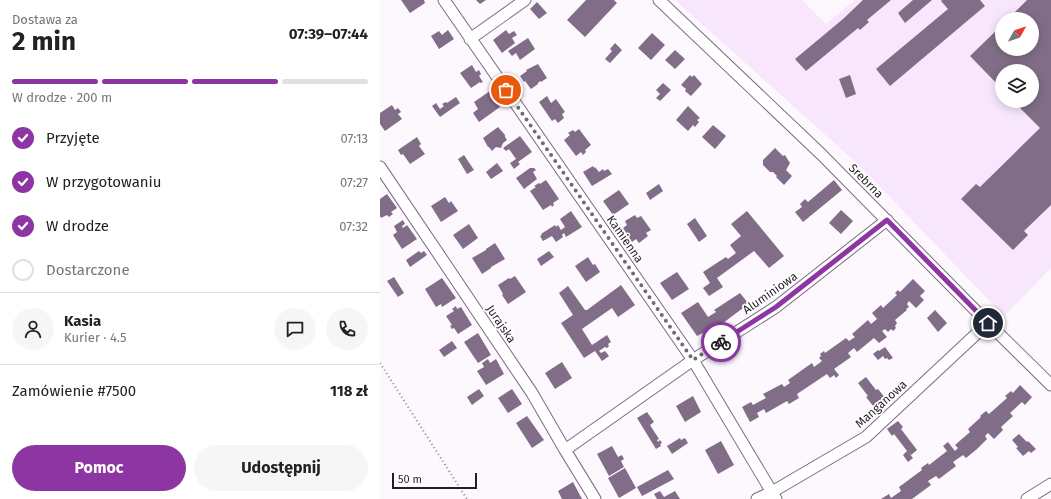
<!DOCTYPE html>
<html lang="pl">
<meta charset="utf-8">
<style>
:root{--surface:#fff;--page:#f6f6f6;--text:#222;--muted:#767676;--line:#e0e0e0;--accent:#8c35a3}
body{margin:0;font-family:"Fira Sans",sans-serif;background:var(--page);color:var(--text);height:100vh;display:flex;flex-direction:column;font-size:15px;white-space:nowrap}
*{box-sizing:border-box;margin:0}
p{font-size:13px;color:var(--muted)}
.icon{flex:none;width:22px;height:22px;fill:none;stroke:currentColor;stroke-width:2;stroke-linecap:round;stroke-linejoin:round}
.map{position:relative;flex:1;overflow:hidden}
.sheet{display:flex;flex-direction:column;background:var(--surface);width:380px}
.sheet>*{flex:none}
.needle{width:26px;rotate:50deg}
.controls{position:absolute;left:615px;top:12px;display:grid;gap:8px}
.controls a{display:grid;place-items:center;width:44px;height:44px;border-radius:50%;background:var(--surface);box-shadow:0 2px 10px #0003;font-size:20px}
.scale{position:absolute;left:12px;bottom:10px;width:85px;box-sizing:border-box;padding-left:4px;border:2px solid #261d28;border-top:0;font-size:11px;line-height:14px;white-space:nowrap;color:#261d28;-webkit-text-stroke:3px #fff;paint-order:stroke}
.pin{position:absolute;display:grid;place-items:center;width:34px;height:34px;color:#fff;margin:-17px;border:2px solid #fff;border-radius:50%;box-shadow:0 1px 4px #0007}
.courier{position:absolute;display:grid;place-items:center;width:40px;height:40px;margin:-20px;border:3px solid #8c35a3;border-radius:50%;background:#fff;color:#222;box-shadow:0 1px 5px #0007}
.head em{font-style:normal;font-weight:700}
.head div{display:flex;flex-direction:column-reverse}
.head{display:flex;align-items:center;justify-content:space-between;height:68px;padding:0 12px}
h1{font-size:26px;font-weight:700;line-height:30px}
.bar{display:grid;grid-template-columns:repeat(4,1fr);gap:6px 4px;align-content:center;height:48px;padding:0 12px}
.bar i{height:5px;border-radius:3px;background:var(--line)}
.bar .active{background:var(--accent)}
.bar p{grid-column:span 4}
.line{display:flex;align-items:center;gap:10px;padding:0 12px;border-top:1px solid var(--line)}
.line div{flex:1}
.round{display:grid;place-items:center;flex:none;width:42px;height:42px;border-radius:21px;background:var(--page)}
ol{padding:0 12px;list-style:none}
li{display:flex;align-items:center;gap:12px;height:44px}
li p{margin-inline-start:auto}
li .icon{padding:4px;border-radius:50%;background:var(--accent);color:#fff;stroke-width:4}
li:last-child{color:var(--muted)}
li i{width:22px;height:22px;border:2px solid var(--line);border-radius:50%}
.action{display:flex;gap:8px;margin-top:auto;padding:8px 12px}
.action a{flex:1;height:46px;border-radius:24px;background:var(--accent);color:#fff;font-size:16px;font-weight:700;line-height:46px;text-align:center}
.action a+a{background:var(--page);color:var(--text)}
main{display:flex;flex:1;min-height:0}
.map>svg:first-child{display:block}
.built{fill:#f7e6fc;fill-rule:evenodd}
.building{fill:#816d87}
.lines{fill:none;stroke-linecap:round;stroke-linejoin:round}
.street-casing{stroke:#7e6984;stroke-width:13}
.path{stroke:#89828b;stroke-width:2;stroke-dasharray:1 3;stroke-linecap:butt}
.street{stroke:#fff;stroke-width:11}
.done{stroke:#716a73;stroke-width:4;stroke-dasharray:0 7.2}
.route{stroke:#8c35a3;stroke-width:5}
.labels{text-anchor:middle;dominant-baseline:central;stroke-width:3.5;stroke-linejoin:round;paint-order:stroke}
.street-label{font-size:12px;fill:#261d28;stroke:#fff}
</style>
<main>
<section class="sheet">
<div class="head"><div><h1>2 min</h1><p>Dostawa za</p></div><em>07:39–07:44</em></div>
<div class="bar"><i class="active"></i><i class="active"></i><i class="active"></i><i></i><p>W drodze · 200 m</p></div>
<ol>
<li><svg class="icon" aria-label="check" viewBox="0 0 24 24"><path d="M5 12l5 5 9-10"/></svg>Przyjęte<p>07:13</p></li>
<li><svg class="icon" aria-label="check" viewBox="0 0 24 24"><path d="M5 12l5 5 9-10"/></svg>W przygotowaniu<p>07:27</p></li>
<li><svg class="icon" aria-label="check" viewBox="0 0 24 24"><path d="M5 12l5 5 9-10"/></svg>W drodze<p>07:32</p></li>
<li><i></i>Dostarczone</li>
</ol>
<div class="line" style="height:72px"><a class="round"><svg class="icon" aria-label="person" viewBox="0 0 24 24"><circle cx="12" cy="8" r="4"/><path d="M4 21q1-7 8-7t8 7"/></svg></a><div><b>Kasia</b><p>Kurier · 4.5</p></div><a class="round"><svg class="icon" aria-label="chat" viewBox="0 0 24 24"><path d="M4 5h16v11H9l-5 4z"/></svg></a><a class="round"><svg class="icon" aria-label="phone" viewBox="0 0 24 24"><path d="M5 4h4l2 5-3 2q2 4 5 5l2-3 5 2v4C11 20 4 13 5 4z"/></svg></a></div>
<div class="line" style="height:52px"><div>Zamówienie #7500</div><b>118 zł</b></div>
<div class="action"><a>Pomoc</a><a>Udostępnij</a></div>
</section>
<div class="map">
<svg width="671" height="499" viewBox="0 0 671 499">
<rect width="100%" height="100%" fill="#fcf8fe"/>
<path class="built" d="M295,0H422L446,24L475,0H671V268L624,316L480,166ZM622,19H652V49H622ZM622,71H652V101H622Z"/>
<path class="building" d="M21,0H44L45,3L30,13Z
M96,0H106L100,4Z
M206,0H234L237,3L205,37L187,20Z
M483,0H511L487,20L489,22L480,30L478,28L426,71L415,59L463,19Z
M533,0H552L525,23L518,13Z
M562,0H600L605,6L510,86L496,69L568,9L561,1Z
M647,0H671V205L644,231L648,235L633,250L581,199L596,184L600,187L660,128L633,101H652V71H622V89L590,56L622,25V49H652V19H628Z
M157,2L167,13L159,19L150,9Z
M68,30L74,39L59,49L51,36L59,31L62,35Z
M126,30L129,34L134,31L137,35L132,38L135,43L122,53L113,40Z
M272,33L285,45L271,60L258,48Z
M148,38L155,49L140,60L136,53L132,56L128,51Z
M235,43L242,50L230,63L225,59L232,51L230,49Z
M295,50L305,59L295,69L285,60Z
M158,64L167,78L161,82L160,81L158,83V84L151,89L145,81L144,82L140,76L147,71L146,70Z
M92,65L96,72L99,70L101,74L99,76L103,82L100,83V82L91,88L80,73Z
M310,75L312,77L314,75L322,84L311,96L305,91L306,89L301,85Z
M470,75L476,94L466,98L459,79Z
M283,83L291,90L280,101L276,98L280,94L276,90Z
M110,91L120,107L99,122L93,113L98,109L94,102Z
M167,96L171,103L176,99L185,112L182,114L184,118L178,123L175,119L172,121L159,102Z
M76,97L80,103L60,117L52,106L56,103L60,109L64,106L62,104L66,102L67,103Z
M12,105L15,110L18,108L21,112L18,114L22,119L5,131L0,124V113Z
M308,106L320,118L317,120L319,122L315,127L313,125L308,131L296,120Z
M333,125L346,136L335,149L322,137Z
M118,127L125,135V137L127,140L123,143L121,148L116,147L112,151L109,147H108L103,138Z
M199,129L211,145L205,150L206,152L203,155L201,152L196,156L184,140L190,135L188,133L193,130L195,132Z
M140,136L152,152L138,162L140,164L134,169L130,163L136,159L129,149L126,151L123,148Z
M37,137L41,144L39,146L45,154L30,164L23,154L21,155L18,150Z
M395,148L403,156L405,155L408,160L410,163L406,170L412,176L404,185L396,177L397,176L393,172H390L383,165V160Z
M84,155L94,170L87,174L78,159Z
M117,163L123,171L111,179L106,172Z
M213,166L214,168L215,167L219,172L223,169L224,171L228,169L232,174L212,186L203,172Z
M150,168H154L156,170L153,172L157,179L144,189L136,178Z
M166,180L179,199L173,203L174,205L172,207L171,205L163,210L150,191L156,187L154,186L159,183L160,184Z
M454,180L462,190L423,222L415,212L422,207L420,204L425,199L428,202Z
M279,184L283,191L270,200L266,193Z
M239,190L249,204L233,215L223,201Z
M7,194L17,208L11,212L13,214L9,217L7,215L1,218L0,216V199Z
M65,197L69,203L71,201L78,211L61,222L51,206Z
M461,210L473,221L461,234L449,223Z
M191,211L202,227L186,237L184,233L182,235L183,237L176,242L172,236L163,241L160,236L162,235L161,234L175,225L176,227L178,225L181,230L185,227L180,219Z
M367,211L404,256L389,268L374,251L337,278L343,287L329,296L323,288L330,283L323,272L346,257L348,259L356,253L350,245L361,236L351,224Z
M255,215L257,218L261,216L271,230L266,233L268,236L259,243L256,239L252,242L243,228L247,225L245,221Z
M315,218L327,236L319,242L307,224Z
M23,220L25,224L22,226L23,228L27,225L37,239L22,249L13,235L17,232L14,226Z
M89,224L98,238L83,249L73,235Z
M115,243L125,259L111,267V268L102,274L92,258L106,250V249Z
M39,251L41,253L44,251L47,255L30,267L26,260Z
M169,251L174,257L161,266L157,259Z
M208,257L213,265L215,264L220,272L206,282L195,266Z
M297,272L309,289L292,300L280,283Z
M135,276L146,292L128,304L122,295L123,294L118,285L129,278L130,279Z
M14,277L24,293L18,297L7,281Z
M62,278L76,298L62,307L61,304L56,307L45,289Z
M533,279L545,291L540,296L544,300L536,308L529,301L527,304L529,307L526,309L527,310L515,320L517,323L515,326L516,328L513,331L511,329L508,332L505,329L502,331L507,337L499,343L494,338L477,352L474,348L468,353L471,357L454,369L459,375L456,378L454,375L450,378L447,374L417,394L419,398L409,404L407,401L386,413L384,409L377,413L379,417L370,422L362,407L371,402L373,405L386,398L383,394L402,384L404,387L410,383L408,380L432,363L434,367L442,361L439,358L441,356L440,354L444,351L445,353L466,338L469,341L475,337L472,334L488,320L491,324L497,319L492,313L501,305L503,308L517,295L515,293L518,290L520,292Z
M241,285L255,305L238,317L232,308L202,329L212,345L227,335L231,342L228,344L229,346L227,348L225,347L219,351L221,353L225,351L229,356L222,361L215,351L204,358L181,323L193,315L179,293L188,286L205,310H207Z
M360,293L368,303L362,307L363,308L343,323L317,336L301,313L318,302L328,317L336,312L334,310Z
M76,306L77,309L81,307L92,325L78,334L74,328L72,329L70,326L72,325L66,316L74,311L72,309Z
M555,310L567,323L558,332L547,318Z
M98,333L111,355L98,363L84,342Z
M72,341L77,348L64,357L59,350Z
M505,347L513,358L509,360L507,358L505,359L503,356L498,360L493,354L498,350L499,351Z
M108,359L110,363L116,359L124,374L106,385L97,371L104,367L102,363Z
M182,362L192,378L175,389L165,373Z
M486,377L496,390L498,389L506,399L494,407L486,397L488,396L478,383Z
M640,385L652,397L645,405L642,402L630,413L633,416L621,427L623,430L614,439L608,433L605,436L607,439L597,449L586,458L583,455L573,462L576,466L559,479L556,476L548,481L551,485L532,499H501L509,494L511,498L521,491L519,487L542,470L541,468L548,463L549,465L567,451L563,446L568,442L575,451L578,448L575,445L590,432L588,429L601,417L600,416L606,411L609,414L627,398L625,396L631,391L633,393Z
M99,389L104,396L92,405L87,397Z
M132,389L142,404L128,413L118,398Z
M313,396L321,412L305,422L296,406Z
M267,412L274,422L270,425L279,439L277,440L278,442L280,440L282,443L280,444L281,446L276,449L257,418Z
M147,416L164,440L152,448L136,423Z
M518,421L523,427L521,429L537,450L531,455L528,452L533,458L528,462L523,455L527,451L514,434L512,436L507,429Z
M639,434L647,442L648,441L656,449L651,453L649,451L643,456L636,448L638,447L632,440Z
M300,438L301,440L305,438L308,443L292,454L287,446Z
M341,441L354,465L338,474L325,450Z
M232,446L238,457L242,455L244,459L241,461L244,467L229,476L217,454Z
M245,468L256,488L239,498L228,478Z
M288,470L294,479L262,496L257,487Z
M193,482L202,499H182L178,491Z
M280,491L284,497L295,491L300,499H277L274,494Z"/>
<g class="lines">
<g class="street-casing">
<path id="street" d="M64,0L313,360L396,499
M279,0L441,154L608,323L671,385
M90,39L145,0
M0,167L152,393L185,450L215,499
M185,450L313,360L396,307L507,220
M377,499L392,492L486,437L608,323
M647,499L671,484"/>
</g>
<path class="path" d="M0,363L87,499"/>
<use href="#street" class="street"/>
</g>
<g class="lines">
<path class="done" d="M126,90L313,360L341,342"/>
<path class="route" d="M341,342L396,307L507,220L608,323"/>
</g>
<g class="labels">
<g class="street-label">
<text transform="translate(486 181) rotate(45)">Srebrna</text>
<text transform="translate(245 239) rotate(55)">Kamienna</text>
<text transform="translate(390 293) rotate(-35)">Aluminiowa</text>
<text transform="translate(121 324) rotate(56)">Jurajska</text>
<text transform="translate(501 404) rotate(-42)">Manganowa</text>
</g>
</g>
</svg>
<div class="controls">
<a><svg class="needle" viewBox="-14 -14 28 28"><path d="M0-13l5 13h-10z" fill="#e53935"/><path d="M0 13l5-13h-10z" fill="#767676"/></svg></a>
<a><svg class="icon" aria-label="layers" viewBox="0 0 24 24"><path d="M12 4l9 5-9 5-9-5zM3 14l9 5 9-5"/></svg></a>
</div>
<div class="scale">50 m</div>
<div class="pin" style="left:126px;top:90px;background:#ea580c"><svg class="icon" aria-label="bag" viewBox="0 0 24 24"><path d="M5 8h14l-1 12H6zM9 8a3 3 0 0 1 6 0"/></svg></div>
<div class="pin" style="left:608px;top:323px;background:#1f2937"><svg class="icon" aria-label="home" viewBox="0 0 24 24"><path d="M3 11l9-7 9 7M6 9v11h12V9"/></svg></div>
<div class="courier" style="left:341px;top:342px"><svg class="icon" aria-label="bike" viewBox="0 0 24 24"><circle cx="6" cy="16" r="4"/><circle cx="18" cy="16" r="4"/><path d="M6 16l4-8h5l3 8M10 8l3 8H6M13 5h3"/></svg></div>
</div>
</main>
